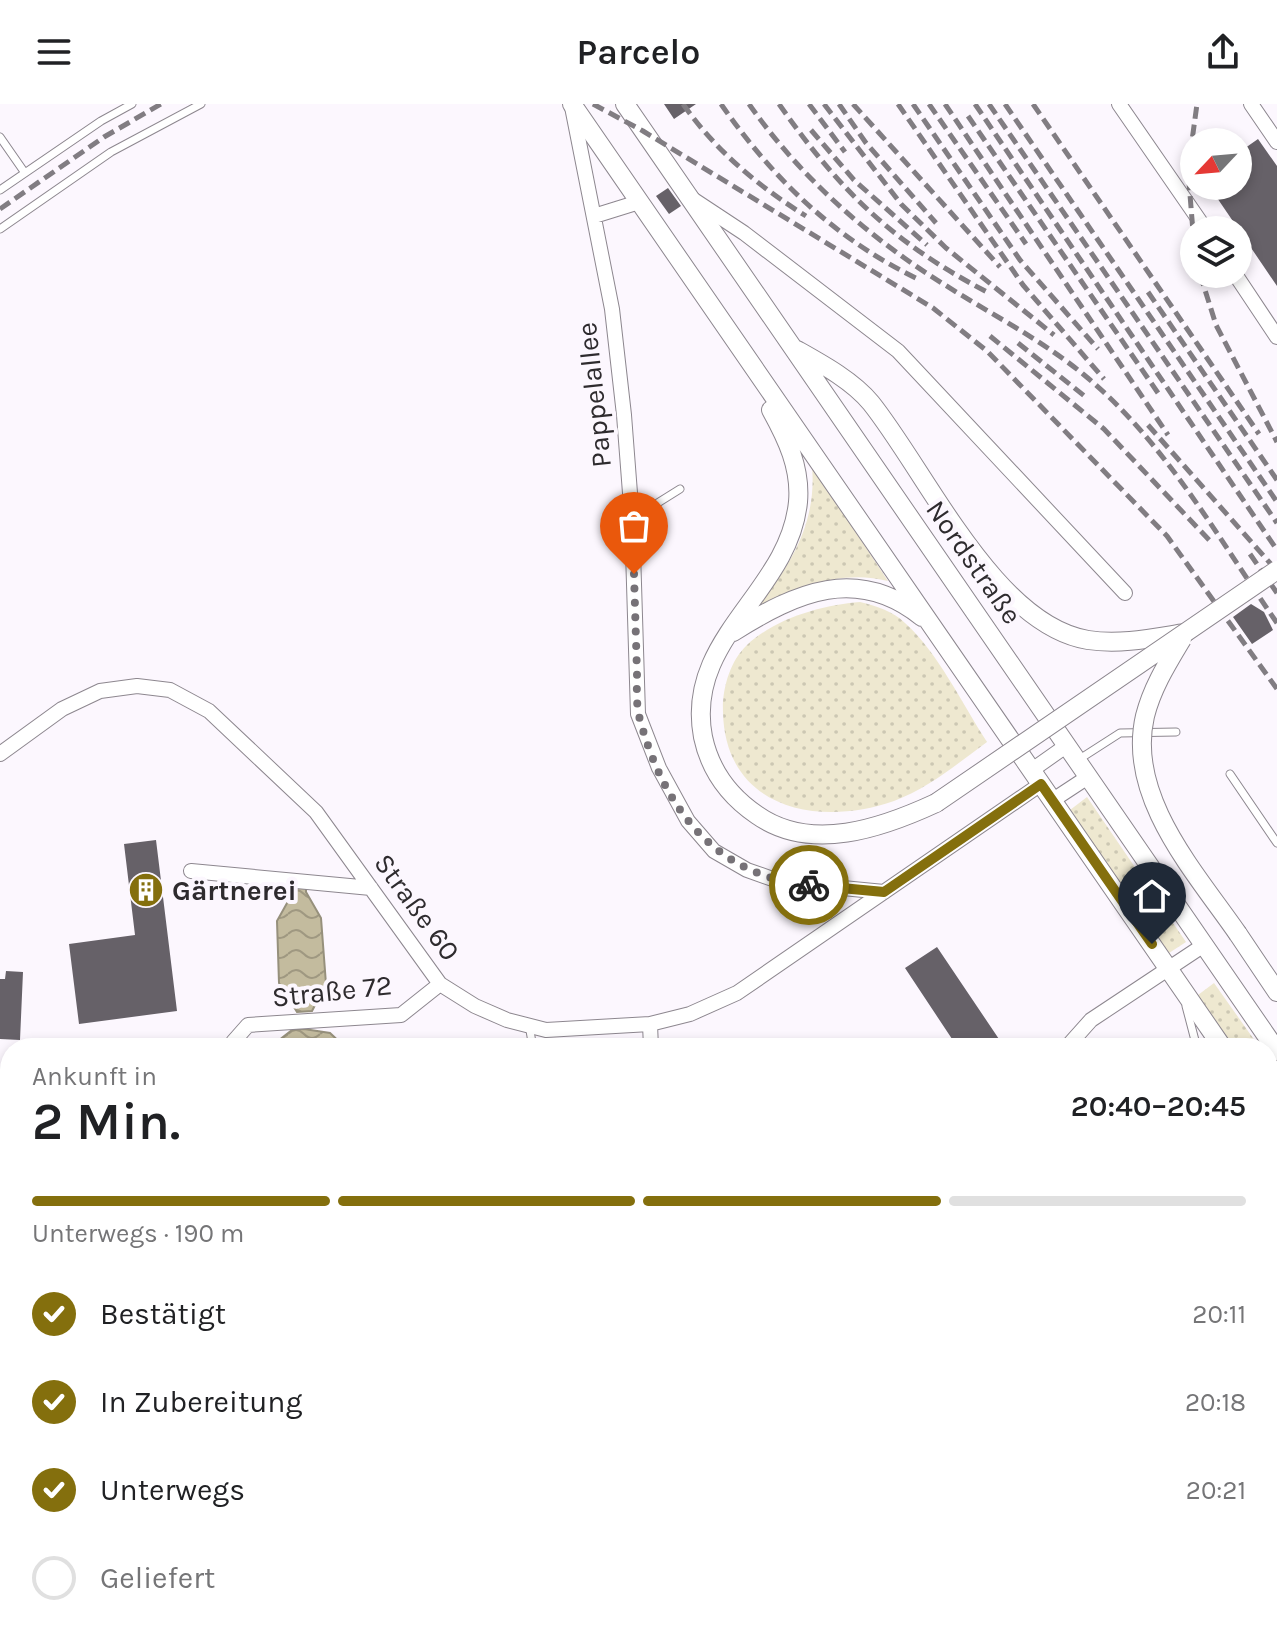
<!DOCTYPE html>
<html lang="de">
<meta charset="utf-8">
<style>
:root{--surface:#fff;--page:#f6f6f6;--text:#202124;--muted:#757577;--line:#e0e0e0;--accent:#846f0d}
body{margin:0;font-family:Karla,sans-serif;background:var(--page);color:var(--text);height:100vh;display:flex;flex-direction:column;font-size:30px;white-space:nowrap}
*{box-sizing:border-box;margin:0}
p{font-size:26px;color:var(--muted)}
.icon{flex:none;width:44px;height:44px;fill:none;stroke:currentColor;stroke-width:2;stroke-linecap:round;stroke-linejoin:round}
.map{position:relative;flex:1;overflow:hidden}
.panel{position:absolute;left:0px;top:934px;width:1278px;height:600px;display:flex;flex-direction:column;background:var(--surface);border-radius:32px 32px 0 0;box-shadow:0 4px 12px #0003}
.panel>*{flex:none}
.needle{width:52px;rotate:244deg}
.controls{position:absolute;left:1180px;top:24px;display:grid;gap:16px}
.controls a{display:grid;place-items:center;width:72px;height:72px;border-radius:50%;background:var(--surface);box-shadow:0 4px 12px #0003;font-size:40px}
.pin{position:absolute;display:grid;place-items:center;width:68px;height:68px;color:#fff;margin:-82px -34px;border-radius:50% 50% 50% 0;rotate:-45deg;box-shadow:0 0 8px #0007}
.pin .icon{rotate:45deg}
.courier{position:absolute;display:grid;place-items:center;width:80px;height:80px;margin:-40px;border:6px solid #846f0d;border-radius:50%;background:#fff;color:#222;box-shadow:0 2px 10px #0007}
.summary em{font-style:normal;font-weight:600}
.summary div{display:flex;flex-direction:column-reverse}
.summary{display:flex;align-items:center;justify-content:space-between;height:136px;padding:0 32px}
h1{font-size:52px;font-weight:600;line-height:60px}
.bar{display:grid;grid-template-columns:repeat(4,1fr);gap:12px 8px;align-content:center;height:96px;padding:0 32px}
.bar i{height:10px;border-radius:6px;background:var(--line)}
.bar .on{background:var(--accent)}
.bar p{grid-column:span 4}
ol{padding:0 32px;list-style:none}
li{display:flex;align-items:center;gap:24px;height:88px}
li p{margin-inline-start:auto}
li .icon{padding:8px;border-radius:50%;background:var(--accent);color:#fff;stroke-width:4}
li:last-child{color:var(--muted)}
li i{width:44px;height:44px;border:4px solid var(--line);border-radius:50%}
header{display:flex;justify-content:space-between;align-items:center;height:104px;padding:0 32px;background:var(--surface);font-size:36px;font-weight:600}
.map>svg:first-child{display:block}
.grass{fill:url(#grass-dots)}
.water{fill:url(#water-waves);stroke:#96907c;stroke-width:2}
.building{fill:#666168}
.lines{fill:none;stroke-linecap:round;stroke-linejoin:round}
.service-casing{stroke:#8d878f;stroke-width:9}
.minor-casing{stroke:#8d878f;stroke-width:16}
.tertiary-casing{stroke:#8d878f;stroke-width:20}
.service{stroke:#fff;stroke-width:7}
.minor{stroke:#fff;stroke-width:14}
.tertiary{stroke:#fff;stroke-width:18}
.rail{stroke:#817d82;stroke-width:5;stroke-dasharray:12 6;stroke-linecap:butt}
.tertiary-bridge-casing{stroke:#8d878f;stroke-width:20;stroke-linecap:butt}
.tertiary-bridge{stroke:#fff;stroke-width:18}
.done{stroke:#767277;stroke-width:8;stroke-dasharray:0 14.4}
.route{stroke:#846f0d;stroke-width:10}
.labels{text-anchor:middle;dominant-baseline:central;stroke-width:8;stroke-linejoin:round;paint-order:stroke}
.street-label{font-size:28px;fill:#2e2b2e;stroke:#fcf7fe}
.poi-label{font-size:28px;font-weight:bold;fill:#2e2b2e;stroke:#fcf7fe;text-anchor:start}
</style>
<header><svg class="icon" aria-label="menu" viewBox="0 0 24 24"><path d="M4 6h16M4 12h16M4 18h16"/></svg>Parcelo<svg class="icon" aria-label="share" viewBox="0 0 24 24"><path d="M12 15V3M7 8l5-5 5 5M5 13v7h14v-7"/></svg></header>
<div class="map">
<svg width="1277" height="1534" viewBox="0 0 1277 1534">
<defs>
<pattern id="grass-dots" width="8" height="8" patternUnits="userSpaceOnUse" patternTransform="scale(2)"><rect width="8" height="8" fill="#eee8d0"/><path d="M2 2h.1M6 6h.1" fill="none" stroke="#ccc7b3" stroke-width="1.8" stroke-linecap="round"/></pattern>
<pattern id="water-waves" width="16" height="10" patternUnits="userSpaceOnUse" patternTransform="scale(2)"><rect width="16" height="10" fill="#c3bb9e"/><path d="M0 5q4-4 8 0t8 0" fill="none" stroke="#9f9881"/></pattern>
</defs>
<rect width="100%" height="100%" fill="#fcf7fe"/>
<path class="grass" d="M812,362L888,477C843,465 795,483 756,504C791,461 817,419 812,362Z
M860,498C876,502 893,507 905,519C937,547 963,601 987,638C958,659 929,684 894,697C817,724 725,704 723,608C722,585 730,557 747,541C776,514 822,501 860,498Z
M1087,693L1186,838L1169,849L1070,706Z
M1214,879L1260,944H1234L1198,891Z
M1268,956L1277,968V1006L1268,993Z"/>
<path class="water" d="M291,781L306,782V788L321,814L326,880L312,907L297,908L279,879L277,817L291,792Z
M304,925L330,929L346,944H269L292,926Z
M0,1339H10V1524H279L283,1534H0Z
M297,1524H641L642,1534H301Z"/>
<path class="building" d="M664,0H696L674,15Z
M1258,35L1277,62V182L1209,82H1238V49Z
M668,84L681,102L669,110L656,92Z
M1251,500L1264,508L1273,526L1252,540L1233,513Z
M156,736L177,907L79,920L69,840L135,831L124,740Z
M937,843L1005,944H958L905,864Z
M6,867L23,868L20,936L0,935V875H5Z"/>
<g class="lines">
<g class="service-casing">
<path id="service" d="M0,33L25,69
M0,86L101,17L132,0
M0,125L111,48L201,0
M632,415L680,385
M1078,656L1120,629L1176,628
M1230,670L1277,739
M1186,902L1197,944
M529,921L533,944
M1268,1098L1277,1112
M1268,1174L1277,1173
M1277,1340V1352
M1098,1534L1104,1524"/>
</g>
<g class="minor-casing">
<path id="minor" d="M1119,0L1206,126
M1251,0L1277,38
M572,3L612,205L624,311L632,415L638,610L659,664L688,717L714,747L747,766L781,778L884,788
M694,96L744,129L898,247L1125,489
M594,112L639,98
M1235,170L1277,233
M0,650L62,605L100,587L137,582L170,586L209,607L316,708L440,880L475,902L507,916L546,926L650,920L690,910L737,889L1041,680
M1032,666L1066,642
M1053,696L1088,673
M191,767L371,784
M650,920L651,944
M234,944L233,938L248,921L401,911L440,880
M1066,944L1091,916L1204,841
M0,1126L10,1125
M0,1289L10,1288
M680,1524L681,1534
M1179,1524L1186,1534"/>
</g>
<g class="tertiary-casing">
<path id="tertiary" d="M572,0L1223,944
M625,0L1277,947
M797,246C822,260 853,277 871,299C927,369 995,521 1088,536C1120,541 1153,534 1185,529
M771,306C787,335 801,364 798,398C789,489 684,534 703,633C710,666 729,692 757,711C811,749 882,724 936,699
M733,528C797,488 857,461 922,513
M1238,830L1277,888
M1268,1009L1277,1022"/>
</g>
<use href="#service" class="service"/>
<use href="#minor" class="minor"/>
<use href="#tertiary" class="tertiary"/>
<path class="rail" d="M593,0L643,27L933,204L987,247L1167,432L1277,585
M683,0C716,47 758,82 806,112
M721,0C773,75 836,136 920,176
M749,0C800,73 869,134 945,181C991,210 1040,235 1083,270C1164,336 1218,434 1277,519
M779,0C839,86 893,139 987,188
M809,0L845,48
M824,0L901,100L946,144L1054,231
M839,0L866,39L936,119
M853,0L1000,163
M898,0L1023,181L1104,275
M913,0L1020,156L1098,245
M929,0L1026,140
M945,0L1168,331
M975,0L1277,446
M989,0L1277,419
M1005,0L1277,398
M1033,0L1259,330
M968,12L1158,289
M811,26L854,76L927,141
M0,105L104,33L161,0
M1194,140L1188,66L1197,0
M1200,170L1216,221L1277,338
M1148,188L1277,376
M990,232L1104,325L1212,439
M1018,239L1087,294
M1148,321L1277,467
M1250,450L1277,489"/>
<g class="tertiary-bridge-casing">
<path id="tertiary-bridge" d="M1182,535C1167,560 1152,584 1145,612C1126,693 1196,769 1238,830
M936,699L1277,466"/>
</g>
<use href="#tertiary-bridge" class="tertiary-bridge"/>
</g>
<g class="lines">
<path class="done" d="M634,470C635,503 636,536 637,569C637,583 636,599 639,612C662,701 713,772 809,781"/>
<path class="route" d="M809,781L884,788L1041,680L1152,840"/>
</g>
<defs>
<g id="building-disc" transform="scale(1.8)"><circle r="9.5" fill="#846f0d" stroke="#fcf7fe"/><path d="M-4-6H4V6H1V3H-1V6H-4ZM-2.5-4.3h1.7v1.8h-1.7ZM.8-4.3h1.7v1.8H.8ZM-2.5-1h1.7V.8h-1.7ZM.8-1h1.7V.8H.8Z" fill="#fff"/></g>
</defs>
<g fill-rule="evenodd">
<use href="#building-disc" x="146" y="786"/>
</g>
<g class="labels">
<g class="street-label">
<text transform="translate(594 291) rotate(-96)">Pappelallee</text>
<text transform="translate(974 458) rotate(55)">Nordstraße</text>
<text transform="translate(417 803) rotate(54)">Straße 60</text>
<text transform="translate(332 887) rotate(-6)">Straße 72</text>
</g>
<g class="poi-label">
<text x="172" y="786">Gärtnerei</text>
</g>
</g>
</svg>
<div class="controls">
<a><svg class="needle" viewBox="-14 -14 28 28"><path d="M0-13l5 13h-10z" fill="#e53935"/><path d="M0 13l5-13h-10z" fill="#757577"/></svg></a>
<a><svg class="icon" aria-label="layers" viewBox="0 0 24 24"><path d="M12 4l9 5-9 5-9-5zM3 14l9 5 9-5"/></svg></a>
</div>
<div class="pin" style="left:634px;top:470px;background:#ea580c"><svg class="icon" aria-label="bag" viewBox="0 0 24 24"><path d="M5 8h14l-1 12H6zM9 8a3 3 0 0 1 6 0"/></svg></div>
<div class="pin" style="left:1152px;top:840px;background:#1f2937"><svg class="icon" aria-label="home" viewBox="0 0 24 24"><path d="M3 11l9-7 9 7M6 9v11h12V9"/></svg></div>
<div class="courier" style="left:809px;top:781px"><svg class="icon" aria-label="bike" viewBox="0 0 24 24"><circle cx="6" cy="16" r="4"/><circle cx="18" cy="16" r="4"/><path d="M6 16l4-8h5l3 8M10 8l3 8H6M13 5h3"/></svg></div>
<section class="panel">
<div class="summary"><div><h1>2 Min.</h1><p>Ankunft in</p></div><em>20:40–20:45</em></div>
<div class="bar"><i class="on"></i><i class="on"></i><i class="on"></i><i></i><p>Unterwegs · 190 m</p></div>
<ol>
<li><svg class="icon" aria-label="check" viewBox="0 0 24 24"><path d="M5 12l5 5 9-10"/></svg>Bestätigt<p>20:11</p></li>
<li><svg class="icon" aria-label="check" viewBox="0 0 24 24"><path d="M5 12l5 5 9-10"/></svg>In Zubereitung<p>20:18</p></li>
<li><svg class="icon" aria-label="check" viewBox="0 0 24 24"><path d="M5 12l5 5 9-10"/></svg>Unterwegs<p>20:21</p></li>
<li><i></i>Geliefert</li>
</ol>
</section>
</div>
